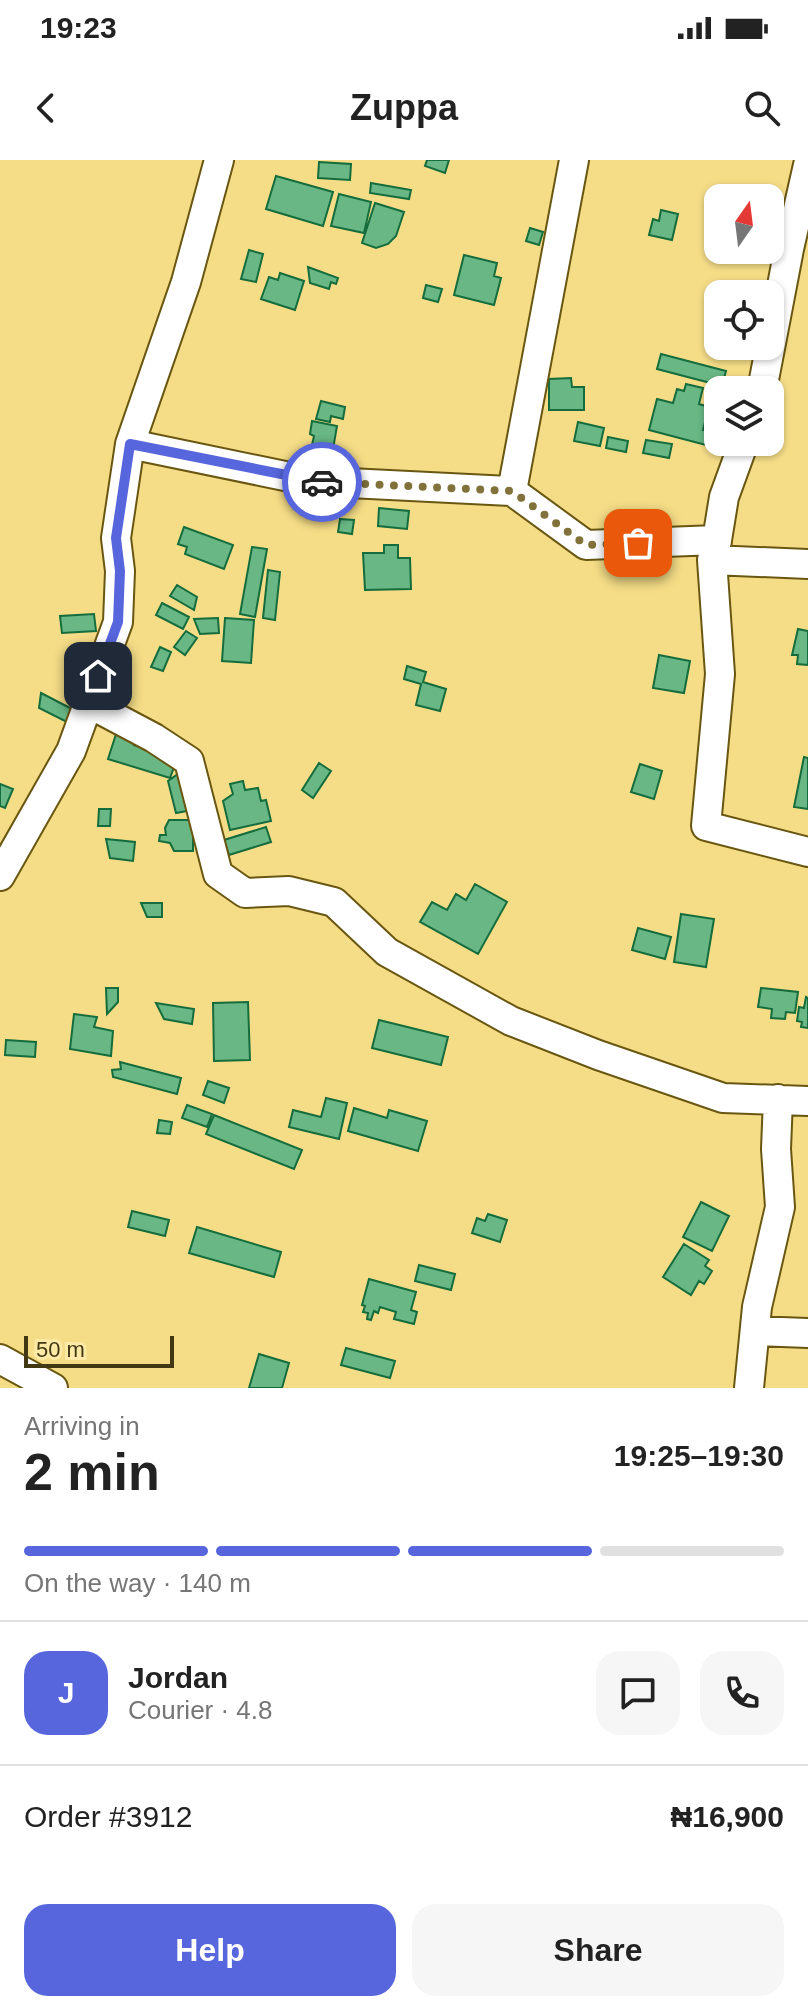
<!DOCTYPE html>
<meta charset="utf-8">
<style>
:root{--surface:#fff;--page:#f6f6f6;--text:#222;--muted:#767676;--line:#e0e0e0;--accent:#5866dd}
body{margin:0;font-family:Arial,sans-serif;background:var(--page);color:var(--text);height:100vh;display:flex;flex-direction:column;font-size:30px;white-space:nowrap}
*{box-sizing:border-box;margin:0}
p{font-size:26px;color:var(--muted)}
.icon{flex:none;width:44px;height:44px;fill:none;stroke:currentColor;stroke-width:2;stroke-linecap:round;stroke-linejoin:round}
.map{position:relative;height:1228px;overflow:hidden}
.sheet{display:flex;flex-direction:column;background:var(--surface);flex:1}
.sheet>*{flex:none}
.needle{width:52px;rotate:14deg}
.fabs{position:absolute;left:704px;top:24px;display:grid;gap:16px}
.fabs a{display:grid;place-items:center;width:80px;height:80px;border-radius:16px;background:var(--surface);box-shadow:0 2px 6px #0004;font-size:40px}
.scale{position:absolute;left:24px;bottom:20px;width:150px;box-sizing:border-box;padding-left:8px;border:4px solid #423914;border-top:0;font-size:22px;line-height:28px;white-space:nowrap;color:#423914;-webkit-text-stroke:6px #feeaa7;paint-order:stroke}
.pin{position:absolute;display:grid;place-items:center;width:68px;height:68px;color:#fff;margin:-34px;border-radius:16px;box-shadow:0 4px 12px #0006}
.courier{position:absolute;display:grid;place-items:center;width:80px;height:80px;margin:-40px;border:6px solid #5866dd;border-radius:50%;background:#fff;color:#222;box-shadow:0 2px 10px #0007}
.head em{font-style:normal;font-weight:600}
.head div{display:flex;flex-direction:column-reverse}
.head{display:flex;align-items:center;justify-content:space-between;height:136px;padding:0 24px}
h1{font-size:52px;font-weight:600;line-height:60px}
.bar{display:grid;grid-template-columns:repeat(4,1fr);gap:12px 8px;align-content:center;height:96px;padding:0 24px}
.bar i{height:10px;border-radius:6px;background:var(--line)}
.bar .active{background:var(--accent)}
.bar p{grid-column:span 4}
.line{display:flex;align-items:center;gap:20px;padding:0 24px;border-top:2px solid var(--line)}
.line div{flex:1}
.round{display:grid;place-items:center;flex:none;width:84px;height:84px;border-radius:24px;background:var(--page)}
.primary-button{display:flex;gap:16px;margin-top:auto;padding:16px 24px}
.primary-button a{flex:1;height:92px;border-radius:24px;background:var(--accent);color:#fff;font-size:32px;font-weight:600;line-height:92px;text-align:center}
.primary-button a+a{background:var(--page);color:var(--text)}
.status{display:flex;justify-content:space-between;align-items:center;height:56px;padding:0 40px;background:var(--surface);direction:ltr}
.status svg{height:22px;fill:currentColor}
header{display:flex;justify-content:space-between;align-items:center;height:104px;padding:0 24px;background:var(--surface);font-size:36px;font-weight:600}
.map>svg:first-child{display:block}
.building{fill:#68b784;stroke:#156c3d;stroke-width:2}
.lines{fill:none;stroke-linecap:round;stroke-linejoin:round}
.minor-casing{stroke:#695711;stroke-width:32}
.minor{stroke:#fff;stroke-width:28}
.done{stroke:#81723c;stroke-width:8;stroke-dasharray:0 14.4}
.route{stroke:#5866dd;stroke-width:10}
</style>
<div class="status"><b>19:23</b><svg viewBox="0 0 49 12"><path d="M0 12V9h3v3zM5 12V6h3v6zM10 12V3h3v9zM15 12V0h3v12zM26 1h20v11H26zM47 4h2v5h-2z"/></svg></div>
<header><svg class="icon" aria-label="back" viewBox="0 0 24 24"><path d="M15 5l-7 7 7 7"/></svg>Zuppa<svg class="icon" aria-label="search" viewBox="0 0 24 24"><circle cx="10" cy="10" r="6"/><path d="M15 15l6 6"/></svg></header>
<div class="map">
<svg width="808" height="1228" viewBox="0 0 808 1228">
<rect width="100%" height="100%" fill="#f5dd87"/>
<path class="building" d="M427,0H449L445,13L425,6Z
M319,2L351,4L350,20L318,18Z
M276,16L333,32L323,66L266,49Z
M371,23L411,30L409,39L370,33Z
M339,34L371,42L364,73L331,66Z
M375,43L404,52L396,76L388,84L376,88L362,83Z
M661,50L678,54L672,80L649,75L653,59L659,61Z
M530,68L543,72L539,85L526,81Z
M249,90L263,94L256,122L241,119Z
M464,95L497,103L494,116L501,118L494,145L454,135Z
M308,107L338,118L336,124L331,122L329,129L310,123Z
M280,113L304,121L295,150L261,139L269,117L278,120Z
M426,125L442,129L438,142L423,138Z
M661,194L726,211L722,226L657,209Z
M571,218L572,227H584V250H549V219Z
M686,224L703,228L699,244L709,247L703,270L709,271L706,285L649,270L657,239L673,243L677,229L684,231Z
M321,241L345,247L343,259L331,256L330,262L316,259Z
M312,261L337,266L333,289L312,285L314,276L310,274Z
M578,262L604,268L600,286L574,281Z
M608,277L628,281L626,292L606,288Z
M646,280L672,284L669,298L643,293Z
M379,348L409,351L407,369L378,366Z
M340,359L354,360L352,374L338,372Z
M184,367L233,385L224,409L185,394L187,387L178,384Z
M384,385H398V398H410L411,429L365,430L363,393H384Z
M252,387L267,389L255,457L240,454Z
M268,410L280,412L275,460L263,458Z
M177,425L197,437L194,450L170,436Z
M162,443L189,457L183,469L156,455Z
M94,454L96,471L62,473L60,456Z
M218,458L219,473L200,474L194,459Z
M225,458L254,460L251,503L222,501Z
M798,469L808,471V505L797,504L798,495H792Z
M186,471L197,478L185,495L174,487Z
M160,487L171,492L163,511L151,507Z
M659,495L690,501L684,533L653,528Z
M407,506L426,512L423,522L446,529L440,551L416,545L421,524L404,519Z
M41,533L72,549L73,565L39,548Z
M117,571L137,577L134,585L177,599L170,618L108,599Z
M804,597L808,598V649L794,647Z
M319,603L331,611L313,638L302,630Z
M640,604L662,611L654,639L631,632Z
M178,614L187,651L176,653L168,621Z
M243,621L245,630L258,628L261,641L266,640L271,661L230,670L223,641L233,634L230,624Z
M0,624L13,629L5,648L0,646Z
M99,649H111L110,666H98Z
M169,660H193V691H174L170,683L159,681L160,675H166L165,668Z
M266,667L271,682L229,695L224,680Z
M106,679L135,682L133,701L110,698Z
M475,724L507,742L478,794L420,762L432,742L447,750L456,734L466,740Z
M141,743H162V757H147Z
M681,754L714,759L706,807L674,802Z
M638,768L671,777L665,799L632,790Z
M106,828H118V842L107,854Z
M761,828L798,832L795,853L786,852L785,859L771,858L772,849L758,847Z
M806,837L808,838V868L801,867L802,862L797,861L799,847L804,848Z
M248,842L250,900L214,901L213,843Z
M156,843L194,849L192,864L164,859Z
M74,854L97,857L94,867L113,871L111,896L70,889Z
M379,860L448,877L441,905L372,888Z
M6,880L36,882L35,897L5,895Z
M120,902L181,918L177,934L113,917L112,910L121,909Z
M208,921L229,928L224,943L203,935Z
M326,938L347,943L339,979L289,967L293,950L321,957Z
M187,945L212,954L207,967L182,958Z
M354,948L387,958L389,950L427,961L418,991L348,971Z
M214,955L302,990L294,1009L206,974Z
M159,960L172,962L170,974L157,973Z
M701,1042L729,1056L712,1091L683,1077Z
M132,1051L169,1060L165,1076L128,1067Z
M488,1054L507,1060L500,1082L472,1073L477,1058L485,1061Z
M197,1067L281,1092L274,1117L189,1093Z
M684,1084L709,1100L705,1106L712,1111L704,1124L699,1121L691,1135L663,1117Z
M419,1105L455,1114L451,1130L415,1121Z
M369,1119L416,1132L411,1150L417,1152L414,1164L394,1159L396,1152L380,1147L378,1153L374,1151L371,1160L367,1159L368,1153L363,1152L365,1146L362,1145Z
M346,1188L395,1201L390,1218L341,1205Z
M259,1194L289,1203L282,1228H249Z"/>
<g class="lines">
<g class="minor-casing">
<path id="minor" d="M762,230L789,89L808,5
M130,284L309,321L512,331L574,0
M512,331L586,385L717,380L724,337L744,282
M717,381L712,400L808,404
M712,400L720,514L706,666L808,692
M88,543L154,578L189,601L218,714L245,733L289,731L334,742L387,792L511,861L598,895L723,938L808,941
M0,716L71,591L118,462L120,411L116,378L130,284L186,122L219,0
M755,1171L808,1173
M0,1199L53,1228
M749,1228L757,1147L780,1047L776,989L778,939"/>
</g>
<use href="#minor" class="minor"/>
</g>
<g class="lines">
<path class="done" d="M322,322L512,331L586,385L638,383"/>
<path class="route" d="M98,516L118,462L120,411L116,378L130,284L322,322"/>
</g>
</svg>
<div class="fabs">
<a><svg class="needle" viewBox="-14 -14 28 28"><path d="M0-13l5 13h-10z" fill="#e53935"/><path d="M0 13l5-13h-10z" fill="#767676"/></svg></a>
<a><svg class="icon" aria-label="locate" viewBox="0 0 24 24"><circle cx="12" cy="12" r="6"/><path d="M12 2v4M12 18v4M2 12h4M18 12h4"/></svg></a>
<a><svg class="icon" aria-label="layers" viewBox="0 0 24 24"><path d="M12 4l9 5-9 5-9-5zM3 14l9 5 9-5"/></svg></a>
</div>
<div class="scale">50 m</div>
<div class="pin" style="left:638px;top:383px;background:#ea580c"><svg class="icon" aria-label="bag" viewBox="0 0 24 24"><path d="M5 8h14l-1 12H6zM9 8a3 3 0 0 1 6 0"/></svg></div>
<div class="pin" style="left:98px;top:516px;background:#1f2937"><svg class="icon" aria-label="home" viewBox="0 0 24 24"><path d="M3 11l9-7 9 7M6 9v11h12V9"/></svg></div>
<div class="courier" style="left:322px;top:322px"><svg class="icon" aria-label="car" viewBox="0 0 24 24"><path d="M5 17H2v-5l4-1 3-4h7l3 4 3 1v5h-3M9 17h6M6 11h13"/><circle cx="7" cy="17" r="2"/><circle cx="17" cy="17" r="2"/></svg></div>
</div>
<section class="sheet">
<div class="head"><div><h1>2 min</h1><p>Arriving in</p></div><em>19:25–19:30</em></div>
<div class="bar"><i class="active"></i><i class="active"></i><i class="active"></i><i></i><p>On the way · 140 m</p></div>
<div class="line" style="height:144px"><b class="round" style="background:var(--accent);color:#fff">J</b><div><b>Jordan</b><p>Courier · 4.8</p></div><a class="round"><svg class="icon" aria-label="chat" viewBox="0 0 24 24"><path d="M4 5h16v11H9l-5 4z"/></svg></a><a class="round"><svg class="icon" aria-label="phone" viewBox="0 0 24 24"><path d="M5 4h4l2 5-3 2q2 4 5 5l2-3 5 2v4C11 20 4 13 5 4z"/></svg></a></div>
<div class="line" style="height:104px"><div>Order #3912</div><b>₦16,900</b></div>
<div class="primary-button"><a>Help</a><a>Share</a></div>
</section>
